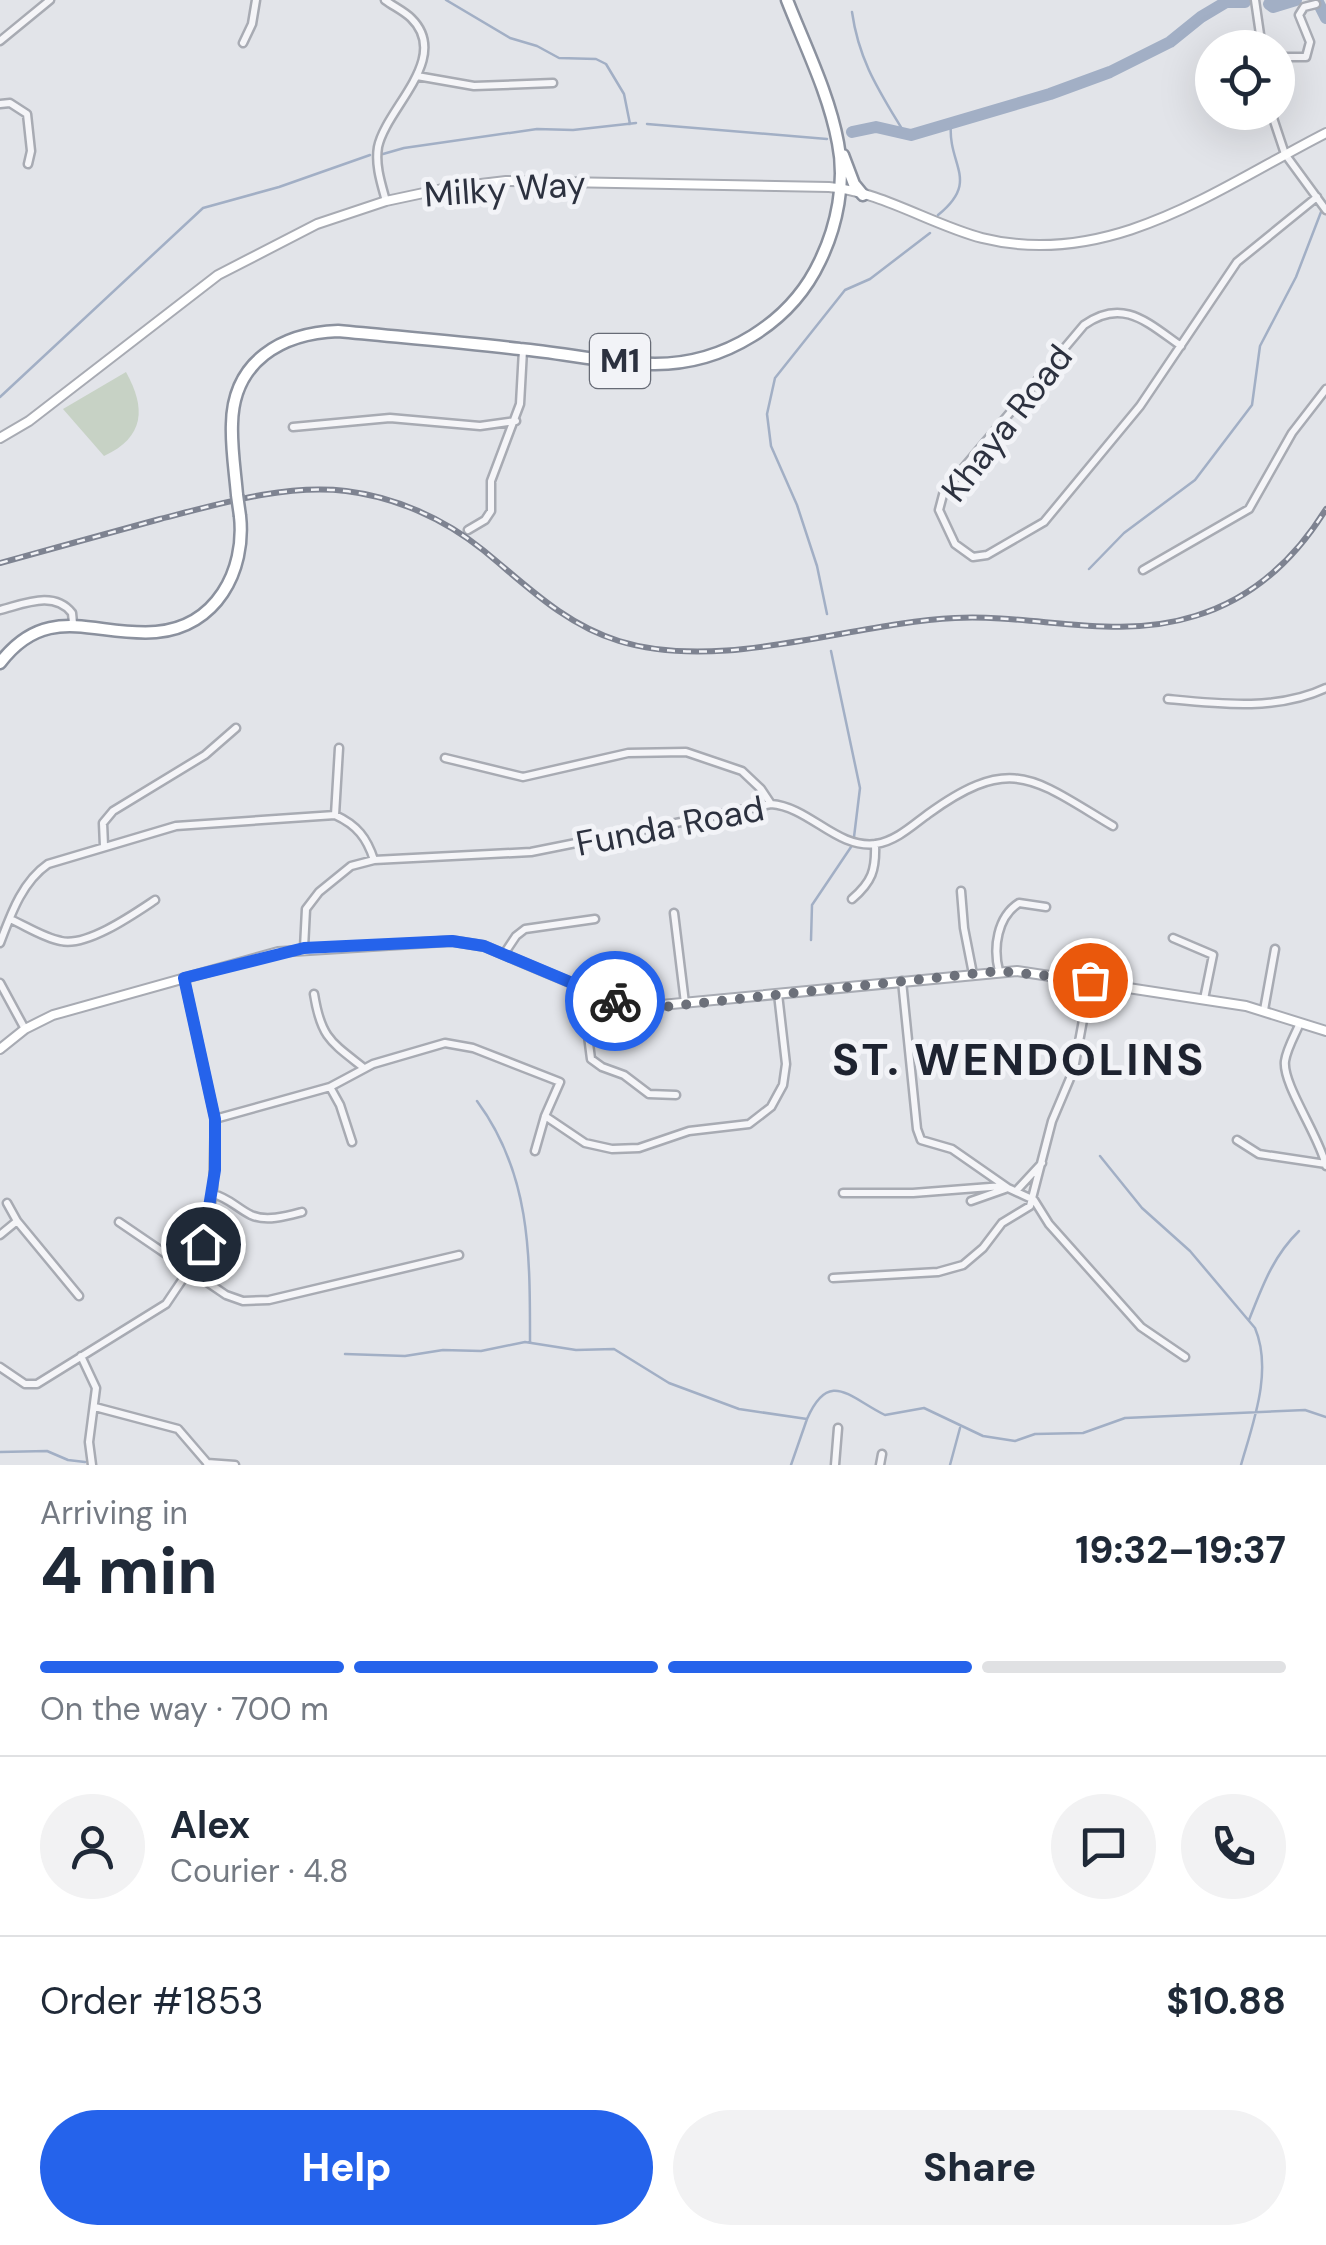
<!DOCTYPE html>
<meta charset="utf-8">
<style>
:root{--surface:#fff;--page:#f2f2f3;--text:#1f2937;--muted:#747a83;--line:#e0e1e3;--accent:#2563eb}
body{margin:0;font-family:"DM Sans",sans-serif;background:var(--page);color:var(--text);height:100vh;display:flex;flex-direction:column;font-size:38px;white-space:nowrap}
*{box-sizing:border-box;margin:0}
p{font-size:32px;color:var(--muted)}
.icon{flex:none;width:55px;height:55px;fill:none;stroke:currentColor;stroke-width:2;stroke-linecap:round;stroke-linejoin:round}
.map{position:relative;height:1465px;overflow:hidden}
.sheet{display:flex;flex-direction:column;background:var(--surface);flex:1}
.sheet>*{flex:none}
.buttons{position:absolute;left:1195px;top:30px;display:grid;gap:20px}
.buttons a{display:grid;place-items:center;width:100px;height:100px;border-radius:50%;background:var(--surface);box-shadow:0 10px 40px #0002;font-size:50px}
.pin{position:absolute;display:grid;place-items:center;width:85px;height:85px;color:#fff;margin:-42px;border:5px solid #fff;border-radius:50%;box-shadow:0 2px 10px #0007}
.courier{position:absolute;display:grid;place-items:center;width:100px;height:100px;margin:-50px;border:8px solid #2563eb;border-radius:50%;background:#fff;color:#222;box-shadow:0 2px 12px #0007}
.head em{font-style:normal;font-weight:800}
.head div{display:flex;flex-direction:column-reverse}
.head{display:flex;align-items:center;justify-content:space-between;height:170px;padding:0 40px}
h1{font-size:65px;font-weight:800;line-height:75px}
.bar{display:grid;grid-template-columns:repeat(4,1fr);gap:15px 10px;align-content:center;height:120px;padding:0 40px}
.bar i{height:12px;border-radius:8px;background:var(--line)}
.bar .on{background:var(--accent)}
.bar p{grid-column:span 4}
.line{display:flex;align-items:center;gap:25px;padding:0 40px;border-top:2px solid var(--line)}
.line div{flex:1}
.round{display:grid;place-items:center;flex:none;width:105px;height:105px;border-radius:52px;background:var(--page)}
.primary-button{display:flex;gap:20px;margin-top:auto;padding:20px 40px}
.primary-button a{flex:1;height:115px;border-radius:60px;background:var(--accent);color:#fff;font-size:40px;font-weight:800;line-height:115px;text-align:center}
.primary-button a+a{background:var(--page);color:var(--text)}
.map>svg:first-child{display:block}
.green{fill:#c7d2c5}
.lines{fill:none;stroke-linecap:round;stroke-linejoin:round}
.stream{stroke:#a2afc5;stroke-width:2.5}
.river{stroke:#a2afc5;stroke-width:12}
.street-casing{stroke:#a8abb3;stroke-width:11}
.secondary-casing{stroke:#a8abb3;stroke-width:12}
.highway-casing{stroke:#8b919e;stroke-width:15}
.street{stroke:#f5f5f8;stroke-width:6}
.secondary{stroke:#fff;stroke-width:8}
.highway{stroke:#fff;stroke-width:10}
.rail-casing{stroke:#7e8391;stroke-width:6}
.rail{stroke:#f2f3f7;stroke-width:2.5;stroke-dasharray:8;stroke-linecap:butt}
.highway-bridge-casing{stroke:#8b919e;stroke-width:15;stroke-linecap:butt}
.highway-bridge{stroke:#fff;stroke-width:10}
.done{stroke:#6c707a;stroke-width:10;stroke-dasharray:0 18}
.route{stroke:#2563eb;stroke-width:12}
.labels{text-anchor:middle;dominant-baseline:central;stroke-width:10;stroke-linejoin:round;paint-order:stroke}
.shield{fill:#f2f3f7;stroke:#676b76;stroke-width:2.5}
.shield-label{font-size:32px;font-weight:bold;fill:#2c313f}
.street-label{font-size:35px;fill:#2c313f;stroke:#f2f3f7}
.district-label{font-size:45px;font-weight:bold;letter-spacing:2.5px;fill:#1e2330;stroke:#f2f3f7}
</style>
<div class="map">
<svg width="1326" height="1465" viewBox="0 0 1326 1465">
<rect width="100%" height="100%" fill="#e2e4e9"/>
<path class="green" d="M126,372C146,408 145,437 104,456L63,409Z"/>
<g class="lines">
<path class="stream" d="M446,0L510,38L537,46L559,58L596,59L606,64L624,94L630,124
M852,12C859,62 880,92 905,134
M647,124L827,139
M383,154L404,148L537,129L573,130L636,123
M938,215C981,180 947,166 951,123
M0,397L203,208L279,187L370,155
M1089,569L1124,533L1195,480L1252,405L1260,346L1296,277L1321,212
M827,614L817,566L797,505L771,446L767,414L775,378L845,290L870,279L930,233
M831,651L860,788L854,837
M811,940L812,905L851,847
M477,1101C531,1174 530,1255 530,1342
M1100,1156L1142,1208L1190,1251L1255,1328C1273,1371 1253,1423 1241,1465
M1249,1320C1262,1287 1273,1256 1299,1231
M345,1354L405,1356L443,1350L481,1351L525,1342L576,1350L614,1349L669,1383L739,1409L807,1419C829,1368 850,1398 885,1415L924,1408L983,1436L1015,1441L1035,1434L1083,1433L1125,1418L1305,1410L1326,1417
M0,1452L47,1451L68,1460L85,1462
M791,1465L807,1419
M950,1465L960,1428"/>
<path class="river" d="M1317,0L1326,18
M1269,4L1273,7L1296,0
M852,132L876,127L911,135L1050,94L1110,72L1170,42L1201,17L1226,2H1245"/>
<g class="street-casing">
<path id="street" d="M385,0C393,6 404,11 411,18C452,58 386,108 378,147C375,165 381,183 386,201
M1255,0L1262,48
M0,41L50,0
M243,43L252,24L256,0
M1278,57H1306L1310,42L1299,15L1304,7L1316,4
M417,76L474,86L553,83
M0,104L10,103L27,114L31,151L28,164
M1271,112L1285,154L1326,210
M1181,346C1148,323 1123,297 1084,325L944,491L939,510L955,544L973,557L987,555L1044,522L1140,406L1237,262L1317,197
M293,427L390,418L480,426L516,421
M468,530L485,520L491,511V481L520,404L523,350
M1143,570L1249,509L1292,433L1326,389
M0,610C24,604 54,590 72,613L73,623
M1168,699C1219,704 1278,711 1326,688
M445,758L523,777L628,753L686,752L742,771L761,789L771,804
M335,815L339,748
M104,846L103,823L113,811L205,755L236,728
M961,891L964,928L973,974
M852,899C872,882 876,870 875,844
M674,913L685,1003
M10,919C26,926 44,938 61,941C87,947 134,914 155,900
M1173,938L1213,955L1204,999
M0,943C11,914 22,882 48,864L176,826L335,815C357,825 367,838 374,860
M304,948L306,909L319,892L351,866L374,860L531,852L771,804C810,807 836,849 876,844C896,841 913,825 928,814C1012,753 1034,779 1113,826
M504,954L516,936L525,929L595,919
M999,971C993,948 997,917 1019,903L1046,907
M902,981L917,1129L921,1140L952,1149L1008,1188L1034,1200L1049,1224L1141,1327L1185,1357
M0,983L25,1029
M314,994C321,1038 331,1042 364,1068
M598,994L587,1028L591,1059L602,1067L624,1075L649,1094L676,1095
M1264,1010L1275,949
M1300,1023C1295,1035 1287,1048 1285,1061C1282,1084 1320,1137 1326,1166
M330,1087L340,1105L352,1142
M545,1116L585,1143L612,1149L639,1148L689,1131L749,1124L771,1107L783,1085L786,1064L778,994
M215,1119L330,1087L373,1064L445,1043L473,1048L560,1082L545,1116L535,1151
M1237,1140L1259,1154L1326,1164
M1017,1190L1042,1163
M843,1193H913L1003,1186
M213,1194C229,1198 237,1208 251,1215C266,1222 287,1216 302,1212
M971,1201L1008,1188
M7,1203L17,1221L79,1296
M119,1222L226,1295L243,1301L269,1300L459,1255
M0,1235L17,1221
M833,1278L938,1272L963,1265L983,1248L1002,1223L1030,1206L1052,1121L1074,1069L1090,982
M81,1356L96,1388L89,1442L92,1465
M0,1367L25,1384H37L166,1304L199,1255L213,1194L215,1119L184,978
M95,1407L178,1429L209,1465
M207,1463L235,1465
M835,1465L838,1428
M880,1465L882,1454"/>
</g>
<g class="secondary-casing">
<path id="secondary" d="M0,438L29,421L218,275L317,224L386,201L447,188L506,181L829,187C880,191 932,225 982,238C1110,270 1218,188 1326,133
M0,1049L25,1029L53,1015L278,952L452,941L484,946L607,998L640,1007L1017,971L1246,1006L1326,1031"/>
</g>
<g class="highway-casing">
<path id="highway" d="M843,155L854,184L863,195
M237,495C235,471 231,447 232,424C233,361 282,333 338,331C399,337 459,342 520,349C565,353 610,364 655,364C724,364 791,323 820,261C837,226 846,182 838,143C829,94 805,46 787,0
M0,663C47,601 95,637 156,632C216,627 246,571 240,516"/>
</g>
<use href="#street" class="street"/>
<use href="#secondary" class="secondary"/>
<use href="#highway" class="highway"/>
<g class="rail-casing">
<path id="rail" d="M0,563C53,548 107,534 160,519C219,504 284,484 346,491C395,497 443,518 483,550C526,585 564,624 619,641C722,673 850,623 955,618C1036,614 1116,641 1195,616C1252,599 1295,559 1326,509"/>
</g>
<use href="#rail" class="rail"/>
<g class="highway-bridge-casing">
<path id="highway-bridge" d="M237,495L240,516"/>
</g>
<use href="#highway-bridge" class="highway-bridge"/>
</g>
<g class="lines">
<path class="done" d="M615,1001L654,1008L999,971L1090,980"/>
<path class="route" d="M203,1244L215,1170V1119L184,978L304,948L452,941L484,946L615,1001"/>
</g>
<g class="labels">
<rect class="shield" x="590" y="334" width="60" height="54" rx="8"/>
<g class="shield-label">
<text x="620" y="361">M1</text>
</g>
<g class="street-label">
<text transform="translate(505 189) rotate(-4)">Milky Way</text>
<text transform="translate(1007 423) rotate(-52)">Khaya Road</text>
<text transform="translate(670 826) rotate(-11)">Funda Road</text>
</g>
<g class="district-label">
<text x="1019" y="1059">ST. WENDOLINS</text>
</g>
</g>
</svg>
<div class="buttons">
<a><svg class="icon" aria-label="locate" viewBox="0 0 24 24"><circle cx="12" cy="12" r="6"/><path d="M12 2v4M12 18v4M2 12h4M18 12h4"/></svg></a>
</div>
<div class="pin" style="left:1090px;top:980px;background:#ea580c"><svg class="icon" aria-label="bag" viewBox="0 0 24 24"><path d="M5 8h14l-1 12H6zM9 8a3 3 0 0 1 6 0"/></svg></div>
<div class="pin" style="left:203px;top:1244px;background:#1f2937"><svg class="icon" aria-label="home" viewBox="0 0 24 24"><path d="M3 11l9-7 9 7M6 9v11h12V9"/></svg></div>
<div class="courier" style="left:615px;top:1001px"><svg class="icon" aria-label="bike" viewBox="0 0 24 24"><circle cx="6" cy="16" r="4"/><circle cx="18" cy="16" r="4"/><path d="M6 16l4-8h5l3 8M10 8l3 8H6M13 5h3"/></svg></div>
</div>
<section class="sheet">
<div class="head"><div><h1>4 min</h1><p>Arriving in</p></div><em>19:32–19:37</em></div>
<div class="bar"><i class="on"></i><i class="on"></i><i class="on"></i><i></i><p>On the way · 700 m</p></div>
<div class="line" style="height:180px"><a class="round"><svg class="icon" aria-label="person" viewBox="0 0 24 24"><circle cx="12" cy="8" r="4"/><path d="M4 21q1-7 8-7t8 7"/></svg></a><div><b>Alex</b><p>Courier · 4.8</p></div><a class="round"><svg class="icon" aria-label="chat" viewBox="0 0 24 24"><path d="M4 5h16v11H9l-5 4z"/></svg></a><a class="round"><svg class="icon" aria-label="phone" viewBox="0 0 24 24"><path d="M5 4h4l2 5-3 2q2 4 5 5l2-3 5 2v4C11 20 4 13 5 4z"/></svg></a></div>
<div class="line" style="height:130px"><div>Order #1853</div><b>$10.88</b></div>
<div class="primary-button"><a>Help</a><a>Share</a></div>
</section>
